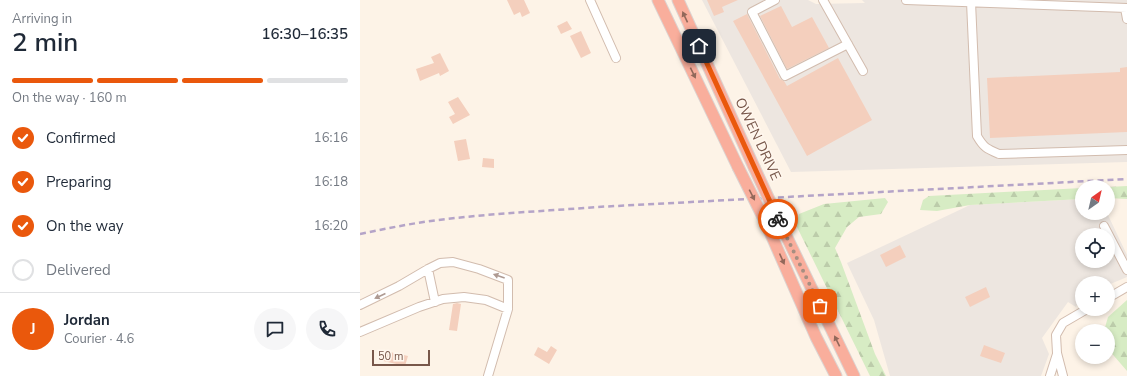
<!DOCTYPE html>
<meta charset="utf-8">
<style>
:root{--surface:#fff;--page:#f6f6f7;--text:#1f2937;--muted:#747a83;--line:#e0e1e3;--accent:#ea580c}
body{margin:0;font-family:"Nunito Sans",sans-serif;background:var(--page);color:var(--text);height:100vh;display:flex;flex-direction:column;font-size:15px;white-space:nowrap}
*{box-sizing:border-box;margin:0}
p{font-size:13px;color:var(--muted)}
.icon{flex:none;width:22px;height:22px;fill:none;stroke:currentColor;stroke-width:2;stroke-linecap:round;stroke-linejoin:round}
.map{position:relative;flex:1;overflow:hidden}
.sheet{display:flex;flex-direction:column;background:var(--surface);width:360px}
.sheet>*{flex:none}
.needle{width:26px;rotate:34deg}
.tools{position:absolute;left:715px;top:180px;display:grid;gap:8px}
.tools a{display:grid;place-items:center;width:40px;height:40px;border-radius:50%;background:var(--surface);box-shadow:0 2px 6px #0003;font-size:20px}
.scale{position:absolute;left:12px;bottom:10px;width:58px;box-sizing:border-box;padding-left:4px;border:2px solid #78574a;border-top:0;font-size:11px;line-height:14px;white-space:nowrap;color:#78574a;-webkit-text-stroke:3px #fff7ee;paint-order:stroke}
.pin{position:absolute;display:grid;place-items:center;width:34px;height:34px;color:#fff;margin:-17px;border-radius:8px;box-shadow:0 2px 6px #0006}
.courier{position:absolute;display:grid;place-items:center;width:40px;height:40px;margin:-20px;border:3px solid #ea580c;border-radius:50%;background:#fff;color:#222;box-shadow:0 1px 5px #0007}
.summary em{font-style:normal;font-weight:600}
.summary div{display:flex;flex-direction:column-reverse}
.summary{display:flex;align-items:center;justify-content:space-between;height:68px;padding:0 12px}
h1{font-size:26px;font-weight:600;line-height:30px}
.bar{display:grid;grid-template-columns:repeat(4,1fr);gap:6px 4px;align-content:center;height:48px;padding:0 12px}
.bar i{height:5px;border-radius:3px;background:var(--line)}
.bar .on{background:var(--accent)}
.bar p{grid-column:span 4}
.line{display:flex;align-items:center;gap:10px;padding:0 12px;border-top:1px solid var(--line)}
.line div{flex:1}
.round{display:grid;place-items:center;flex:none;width:42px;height:42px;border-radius:21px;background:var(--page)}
ol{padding:0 12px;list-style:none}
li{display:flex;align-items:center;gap:12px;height:44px}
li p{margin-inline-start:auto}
li .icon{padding:4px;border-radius:50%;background:var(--accent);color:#fff;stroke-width:4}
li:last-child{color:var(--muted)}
li i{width:22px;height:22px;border:2px solid var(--line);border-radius:50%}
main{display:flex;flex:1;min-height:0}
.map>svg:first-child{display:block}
.industrial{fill:#ede6e0;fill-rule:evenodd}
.forest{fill:url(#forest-firs)}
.building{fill:#f4cfbd}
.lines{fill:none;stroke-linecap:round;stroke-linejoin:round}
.minor-casing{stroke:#d2bcae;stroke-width:10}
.highway-casing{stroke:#dcd3d0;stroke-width:13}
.minor{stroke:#fff;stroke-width:8}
.highway{stroke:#f9ae9c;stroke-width:11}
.rail{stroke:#b5a4c8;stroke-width:2.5;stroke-dasharray:6 4;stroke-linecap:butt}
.highway-bridge-casing{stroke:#dcd3d0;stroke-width:13;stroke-linecap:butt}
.highway-bridge{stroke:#f9ae9c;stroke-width:11}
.oneway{fill:#92685a}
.oneway2{fill:#ae9a92}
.done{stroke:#a78e81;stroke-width:4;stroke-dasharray:0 7.2}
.route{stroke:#ea580c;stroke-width:5}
.labels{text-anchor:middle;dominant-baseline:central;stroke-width:3;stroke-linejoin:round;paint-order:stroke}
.street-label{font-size:14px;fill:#78574a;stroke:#fff7ee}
</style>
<main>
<section class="sheet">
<div class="summary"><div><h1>2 min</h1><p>Arriving in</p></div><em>16:30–16:35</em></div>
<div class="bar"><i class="on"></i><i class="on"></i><i class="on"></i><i></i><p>On the way · 160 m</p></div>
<ol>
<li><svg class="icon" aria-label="check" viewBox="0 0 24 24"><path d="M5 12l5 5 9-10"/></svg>Confirmed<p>16:16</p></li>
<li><svg class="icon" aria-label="check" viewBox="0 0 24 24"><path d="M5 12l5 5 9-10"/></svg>Preparing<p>16:18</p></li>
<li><svg class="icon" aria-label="check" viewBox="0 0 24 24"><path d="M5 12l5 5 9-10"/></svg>On the way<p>16:20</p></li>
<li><i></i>Delivered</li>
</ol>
<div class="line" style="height:72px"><b class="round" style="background:var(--accent);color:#fff">J</b><div><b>Jordan</b><p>Courier · 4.6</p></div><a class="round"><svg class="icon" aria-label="chat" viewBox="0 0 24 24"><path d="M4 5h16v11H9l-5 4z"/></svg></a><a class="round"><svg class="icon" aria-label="phone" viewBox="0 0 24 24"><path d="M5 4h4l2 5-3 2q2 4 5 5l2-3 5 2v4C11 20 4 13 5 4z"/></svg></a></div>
</section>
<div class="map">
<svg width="767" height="376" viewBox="0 0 767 376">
<defs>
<pattern id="forest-firs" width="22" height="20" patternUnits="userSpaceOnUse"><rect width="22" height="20" fill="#d7ecc4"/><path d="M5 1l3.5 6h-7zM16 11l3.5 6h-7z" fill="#bcccaa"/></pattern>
</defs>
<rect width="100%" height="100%" fill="#fdf3e7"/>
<path class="industrial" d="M342,0H448L456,4L505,3L502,0H767V162L431,172Z
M722,199V213H747L767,255V277L748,285V283H722V297L720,298L716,307L708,302L682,338L689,354L681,376H530L514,320L487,263L610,205ZM722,235H748V261H722Z"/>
<path class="forest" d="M767,186V199L748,198V187Z
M722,188V199L610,205L577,211L560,210L563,200L569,196Z
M525,198L528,202L521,214L499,217L487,227L475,248L481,262L515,354L526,376H510L436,225L439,214L464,204Z
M767,300V371L748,349V331H744L748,317Z"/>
<path class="building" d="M147,0H164L170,13L162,17L160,12L154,15Z
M347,0H378L362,7L364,12L354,16Z
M421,6L432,27L452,17L469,48L427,69L400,16Z
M387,14L420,79L424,81L427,86L478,58L512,120L447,156L373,21Z
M207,21L212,29L201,34L197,26Z
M221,31L231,53L221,58L210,36Z
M80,53L89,71L80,76L79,73L60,81L56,69L74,63L71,57Z
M767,67V132L630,138L627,78L760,72V68Z
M98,97L110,115L93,124L89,117L95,114L88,102Z
M106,139L110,159L98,161L94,141Z
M123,158L134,159V168L122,167Z
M540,245L546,257L526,267L520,255Z
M626,287L630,297L610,307L605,297Z
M97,303L101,304L97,331L89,330L93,304Z
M624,345L645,353L641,363L620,356Z
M191,346L197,350L189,364L174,355L178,347L187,352Z
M21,350L48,356L45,366L19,360Z"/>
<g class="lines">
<g class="minor-casing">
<path id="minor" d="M230,0L256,58
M415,0L392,12L425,76L488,44
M463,0L503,71
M546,0L767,8
M611,2L617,136C624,148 627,149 639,154L767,150
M765,8L767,19
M744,226L767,270
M68,269L75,302
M748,298L767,287
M0,305L39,286L68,269L80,263L93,262L119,269L148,280V309L128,376
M0,332L59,307L83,299L104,297L126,300L148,309
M690,376L697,354
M703,376L697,353L696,335L703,323L727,309"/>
</g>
<g class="highway-casing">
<path id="highway" d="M298,0L378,167
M318,0L394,167
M406,223L456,337L476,376
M420,223L494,376"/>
</g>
<use href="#minor" class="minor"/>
<use href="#highway" class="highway"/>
<path class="rail" d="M0,234C29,228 58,222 87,219C137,213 187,211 237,207L767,179"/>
<g class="highway-bridge-casing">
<path id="highway-bridge" d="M378,167L406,223
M394,167L420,223"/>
</g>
<use href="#highway-bridge" class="highway-bridge"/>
</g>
<defs><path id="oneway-solid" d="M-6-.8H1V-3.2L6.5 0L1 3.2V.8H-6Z"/></defs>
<g class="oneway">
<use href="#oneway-solid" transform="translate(325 17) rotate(-115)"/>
<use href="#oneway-solid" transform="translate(333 73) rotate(64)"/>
<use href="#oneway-solid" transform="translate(392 195) rotate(63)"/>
<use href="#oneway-solid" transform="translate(422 259) rotate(66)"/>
<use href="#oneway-solid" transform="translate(477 341) rotate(-116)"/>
</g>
<g class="oneway2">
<use href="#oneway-solid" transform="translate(139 276) rotate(-161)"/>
<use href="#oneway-solid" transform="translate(20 296) rotate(155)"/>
</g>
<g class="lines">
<path class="done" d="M418,219L460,306"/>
<path class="route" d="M339,46L418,219"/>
</g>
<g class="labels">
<g class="street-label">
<text transform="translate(398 139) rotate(65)">OWEN DRIVE</text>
</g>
</g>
</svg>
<div class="tools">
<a><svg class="needle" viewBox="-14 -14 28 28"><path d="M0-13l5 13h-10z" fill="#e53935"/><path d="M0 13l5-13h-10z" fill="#747a83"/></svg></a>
<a><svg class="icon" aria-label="locate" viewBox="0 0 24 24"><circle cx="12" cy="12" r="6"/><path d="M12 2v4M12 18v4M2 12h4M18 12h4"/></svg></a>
<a>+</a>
<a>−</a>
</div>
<div class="scale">50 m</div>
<div class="pin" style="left:460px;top:306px;background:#ea580c"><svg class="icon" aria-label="bag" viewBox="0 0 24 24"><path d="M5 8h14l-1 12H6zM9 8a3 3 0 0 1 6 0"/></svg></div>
<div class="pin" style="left:339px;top:46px;background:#1f2937"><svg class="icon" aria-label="home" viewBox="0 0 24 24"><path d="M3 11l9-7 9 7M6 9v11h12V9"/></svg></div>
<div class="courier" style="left:418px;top:219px"><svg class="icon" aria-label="bike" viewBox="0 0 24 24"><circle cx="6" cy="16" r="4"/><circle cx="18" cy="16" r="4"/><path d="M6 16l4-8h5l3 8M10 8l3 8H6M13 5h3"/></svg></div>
</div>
</main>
